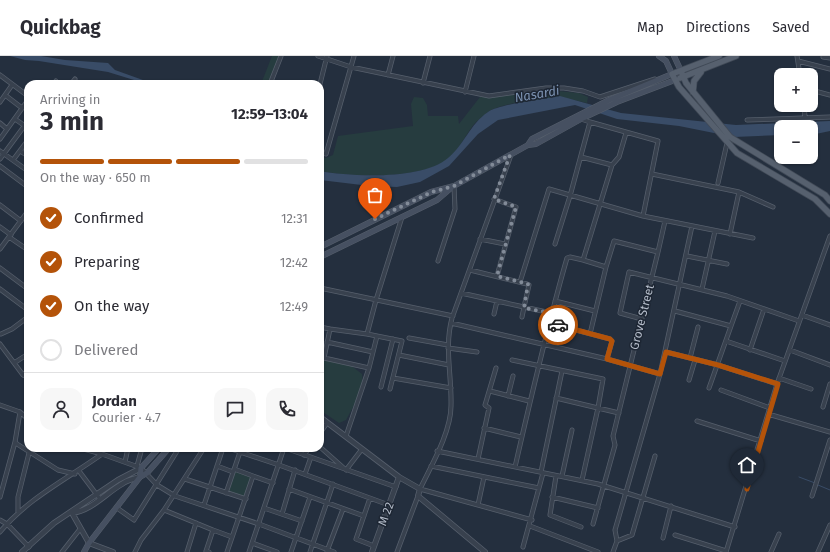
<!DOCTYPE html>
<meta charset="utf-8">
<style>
:root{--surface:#fff;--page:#f7f7f7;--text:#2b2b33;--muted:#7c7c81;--line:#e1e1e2;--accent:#b45309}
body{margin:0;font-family:"Fira Sans",sans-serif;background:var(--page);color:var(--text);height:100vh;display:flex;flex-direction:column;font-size:15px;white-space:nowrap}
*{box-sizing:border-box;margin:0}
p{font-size:13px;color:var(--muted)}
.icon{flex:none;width:22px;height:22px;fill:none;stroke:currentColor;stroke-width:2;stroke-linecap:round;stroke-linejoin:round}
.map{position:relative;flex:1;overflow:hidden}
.panel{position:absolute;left:24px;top:24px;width:300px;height:372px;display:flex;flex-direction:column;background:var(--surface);border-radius:12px;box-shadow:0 1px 3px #0004}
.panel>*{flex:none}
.controls{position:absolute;left:774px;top:12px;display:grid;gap:8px}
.controls a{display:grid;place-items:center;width:44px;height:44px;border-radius:8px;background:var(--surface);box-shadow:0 1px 3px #0004;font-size:20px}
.pin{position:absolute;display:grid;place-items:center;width:34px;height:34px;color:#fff;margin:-41px -17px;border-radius:50% 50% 50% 0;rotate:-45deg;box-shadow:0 0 4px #0007}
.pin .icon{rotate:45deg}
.courier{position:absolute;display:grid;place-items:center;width:40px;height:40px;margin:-20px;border:3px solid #b45309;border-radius:50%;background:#fff;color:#222;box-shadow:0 1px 5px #0007}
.overview em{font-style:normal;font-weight:700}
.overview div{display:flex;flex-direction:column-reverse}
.overview{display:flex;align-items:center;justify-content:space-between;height:68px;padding:0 16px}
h1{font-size:26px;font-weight:700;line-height:30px}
.bar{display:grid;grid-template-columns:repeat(4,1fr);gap:6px 4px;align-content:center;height:48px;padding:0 16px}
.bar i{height:5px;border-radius:3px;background:var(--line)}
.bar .current{background:var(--accent)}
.bar p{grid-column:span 4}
.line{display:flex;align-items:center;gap:10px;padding:0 16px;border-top:1px solid var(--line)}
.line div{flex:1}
.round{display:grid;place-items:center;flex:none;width:42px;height:42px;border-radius:12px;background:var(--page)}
ol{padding:0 16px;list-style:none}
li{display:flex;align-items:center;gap:12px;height:44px}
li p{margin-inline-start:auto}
li .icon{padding:4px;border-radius:50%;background:var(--accent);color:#fff;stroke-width:4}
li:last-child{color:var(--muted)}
li i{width:22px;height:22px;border:2px solid var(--line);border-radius:50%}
header{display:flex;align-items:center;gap:24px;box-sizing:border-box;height:56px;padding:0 20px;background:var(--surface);border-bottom:1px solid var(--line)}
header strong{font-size:19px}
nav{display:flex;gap:22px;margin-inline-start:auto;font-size:14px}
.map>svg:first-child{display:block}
.green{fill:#263c3f}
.water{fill:#394c67}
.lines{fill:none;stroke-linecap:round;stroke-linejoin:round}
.stream{stroke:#394c67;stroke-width:1}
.minor-casing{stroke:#565f6c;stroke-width:5}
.tertiary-casing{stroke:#565f6c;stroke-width:6}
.secondary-casing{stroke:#565f6c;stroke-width:6}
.primary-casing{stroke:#414a57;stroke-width:7}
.minor{stroke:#38414e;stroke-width:3.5}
.tertiary{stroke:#38414e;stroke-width:4.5}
.secondary{stroke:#465061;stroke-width:5}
.primary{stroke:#56606e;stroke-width:5.5}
.done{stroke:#828b98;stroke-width:4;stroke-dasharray:0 7.2}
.route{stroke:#b45309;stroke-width:5}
.labels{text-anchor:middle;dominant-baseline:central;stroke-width:3;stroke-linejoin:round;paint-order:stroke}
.street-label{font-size:12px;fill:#b4bcc9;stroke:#1d2633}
.water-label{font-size:13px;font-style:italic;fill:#7c92b1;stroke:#1d2633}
</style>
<header>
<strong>Quickbag</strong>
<nav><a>Map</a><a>Directions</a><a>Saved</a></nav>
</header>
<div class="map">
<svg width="830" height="496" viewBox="0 0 830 496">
<rect width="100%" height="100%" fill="#242f3e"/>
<path class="green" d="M272,0H279L268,28H261Z
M558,35L579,37L588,41L587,47C565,40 506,44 488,56C484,59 480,63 476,66C466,77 460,93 448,103C422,124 352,121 320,115V101L326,102L333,99L338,80L413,70L411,48L414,41L423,42L427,49L428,60H458L459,68L480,41Z
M320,304L349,308L362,318L363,333L346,364L339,367L320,354Z
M235,415L252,421L244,442L228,436Z"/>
<path class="water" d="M10,0H41L65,4L108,7L115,14L154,28H147L108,16L39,5L25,4Z
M560,40L621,57L736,69L830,65V75L811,79V71H781V79L734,81L679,70L617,63L575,49L498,64L478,78L449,110L420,126L397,131L370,130L320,124V115C352,121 423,124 448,102C464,89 470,68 488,56C500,48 544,43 560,40Z"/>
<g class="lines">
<path class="stream" d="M799,421L815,427
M818,429L830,434"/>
<g class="minor-casing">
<path id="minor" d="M318,0L351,11L489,40L546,32H564L583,35L600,41L655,23
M797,0L800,19
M823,1L830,2
M798,5L830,13
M0,19L28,40
M388,19L393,0
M423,27L430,0
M54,28L56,25
M71,28L75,23
M270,28L281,0
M320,28L327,0
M811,34L830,39
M465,36L474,0
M5,39L22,52
M0,46L12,29
M804,49L805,61
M15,63L25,70
M747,64L830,61
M590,66L658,85L643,160L753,182
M0,67L7,73
M0,83L28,44
M0,95L28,115
M20,95L28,100
M320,96L326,98L354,0
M511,99L452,262C444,292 452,320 451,350C451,376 431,410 420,433L532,464
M0,103L28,65
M13,104L28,84
M612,109L619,101L626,77
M0,110L28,131
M652,118L739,136L773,151
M718,127L727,87
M494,143L516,151L497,220
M0,149L21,165
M0,171L11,179
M730,178L739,136
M9,181L28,194
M480,183L505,188
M555,188L570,140L590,66L581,63
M0,193L28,155
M658,196L665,165
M687,200L727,208
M583,204L606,211L614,185L658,196L613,380L615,389L593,468
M438,205L455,153L454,130
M0,212L28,233
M520,226L549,133L643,160
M320,232L453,260
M0,233L28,254
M702,233L715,175
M461,237L524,251L529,229L527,228L470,214
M555,245L595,255
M675,255L731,270L709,332
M494,258L497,245
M802,259L830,269
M522,261L524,251L551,257
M642,263L620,257L629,216L727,240L799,265
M451,267L607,303L660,318L692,170
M549,267L610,283L612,285L607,303
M731,270L740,245
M320,271L330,273L324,302L369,312L377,280
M330,273L367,278
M1,278L12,273L28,261
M590,278L606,211
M409,282L448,289
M726,285L785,305
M327,286L373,296
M0,288L23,319L28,321
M448,292L477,296
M750,294L764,253
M790,294L830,309
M666,296L718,309L777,328
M399,299L449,309
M690,302L698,271
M512,304L603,323L598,352L582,424
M14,307L28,298
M23,319L28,314
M393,322L451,332
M779,322L811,333
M689,324L695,304
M381,331L393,283
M390,333L402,285L367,278L376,244L402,161
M721,334L770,352
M490,335L529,345
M508,340L513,320
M556,342L619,357
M0,349L20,356L15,386L17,388L58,414L75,418
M823,351L830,328
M20,356L28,363
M768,358L830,376
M697,365L761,385
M484,372L521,381
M320,377L327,367
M346,380L369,312
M320,391L346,414L362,393
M204,392L164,454L213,474L206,495L209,496
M228,392L279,409L389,449
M285,392L396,431
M437,395L598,428L735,471
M102,398L141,412L157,429L175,440L259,468L334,496
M304,399L309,392
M478,403L489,352L485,349L496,312
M125,406L128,392
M137,410L142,392
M217,410L233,416
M431,410L539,432
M515,411C531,341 547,271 567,202L570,201L583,204L612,109L581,101
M79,415L100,443
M541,416L562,315
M305,418L311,401
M253,420L273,427
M556,420L550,459L581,471
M562,420L572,374
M185,423L246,443
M289,433L364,460
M226,437L240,396
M812,440L830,384
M0,441L15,386
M552,441L598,452
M370,442L356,483L374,490
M204,449L223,392
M478,449L484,421
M117,452L134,464L179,392
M264,452L302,465
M18,456V441L29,397
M282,458L295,414
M0,464L7,468L29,491
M530,470L598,496
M213,474L232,481
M0,476C28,442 67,423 102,398L80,392
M675,479L726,495
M663,482L671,450
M617,485L632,479L655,400
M252,487L277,496
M523,491L543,417
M327,495L343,453
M62,496L80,473
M135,496L141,484L164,454
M187,496L196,467
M227,496L253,420L234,413
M249,496L284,392
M291,496L310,441
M310,496L333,428
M397,496L418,440
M613,496L617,485L615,474L660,318
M726,496L777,328L830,180
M771,496L779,478
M818,496L830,469"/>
</g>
<g class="tertiary-casing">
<path id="tertiary" d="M320,361L399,421L420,433L418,440L485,496
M72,457C91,455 106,437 122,428C127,424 134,423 140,421
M72,457L89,487L113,496
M22,496L54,467L118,424L141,412
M372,496L399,421"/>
</g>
<g class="secondary-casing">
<path id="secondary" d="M674,0L681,15
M528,89L532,83L609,44L672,18L666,5L659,0
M320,191L431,136L454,130L528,89L536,88L581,63L617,46L675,24
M320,201L437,144L451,132
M140,421L147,417L169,392
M84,496L89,487L140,421L141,412L159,392"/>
</g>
<g class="primary-casing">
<path id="primary" d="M719,0L672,18L679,31L737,97L815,143L830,158
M681,15L686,27L730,81L825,139L830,145
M680,22L736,0
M693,36L694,25L701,16"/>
</g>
<use href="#minor" class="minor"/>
<use href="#tertiary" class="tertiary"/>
<use href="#secondary" class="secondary"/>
<use href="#primary" class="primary"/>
</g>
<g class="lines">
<path class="done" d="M375,163L432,136L454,130L510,99L494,143L516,151L497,220L528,228L524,252L551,257L549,267L558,269"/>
<path class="route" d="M558,269L610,283L612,285L607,303L660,318L666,296L718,309L778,328L747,433"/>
</g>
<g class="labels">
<g class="street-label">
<text transform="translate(642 261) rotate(-76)">Grove Street</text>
<text transform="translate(386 458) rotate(-70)">M 22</text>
</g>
<g class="water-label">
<text transform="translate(537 38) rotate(-10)">Nasardi</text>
</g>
</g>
</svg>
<div class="controls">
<a>+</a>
<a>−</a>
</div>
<div class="pin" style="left:375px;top:163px;background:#ea580c"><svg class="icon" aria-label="bag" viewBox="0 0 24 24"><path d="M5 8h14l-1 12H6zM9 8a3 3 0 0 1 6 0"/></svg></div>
<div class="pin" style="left:747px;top:433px;background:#1f2937"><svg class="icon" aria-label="home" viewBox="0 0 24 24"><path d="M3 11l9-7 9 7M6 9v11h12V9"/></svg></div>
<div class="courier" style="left:558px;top:269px"><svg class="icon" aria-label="car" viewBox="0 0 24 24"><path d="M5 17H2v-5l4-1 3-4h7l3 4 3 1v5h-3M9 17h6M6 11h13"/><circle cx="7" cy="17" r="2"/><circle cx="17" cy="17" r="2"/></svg></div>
<section class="panel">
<div class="overview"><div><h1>3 min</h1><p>Arriving in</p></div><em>12:59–13:04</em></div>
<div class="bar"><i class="current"></i><i class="current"></i><i class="current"></i><i></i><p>On the way · 650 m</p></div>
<ol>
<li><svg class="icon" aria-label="check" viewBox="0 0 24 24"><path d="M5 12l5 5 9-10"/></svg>Confirmed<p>12:31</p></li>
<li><svg class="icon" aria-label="check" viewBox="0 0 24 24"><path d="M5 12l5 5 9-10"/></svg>Preparing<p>12:42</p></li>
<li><svg class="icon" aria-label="check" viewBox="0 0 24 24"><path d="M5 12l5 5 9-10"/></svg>On the way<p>12:49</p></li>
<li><i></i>Delivered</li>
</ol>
<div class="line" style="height:72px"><a class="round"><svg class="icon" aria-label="person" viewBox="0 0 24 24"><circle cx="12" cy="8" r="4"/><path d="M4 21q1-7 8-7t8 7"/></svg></a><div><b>Jordan</b><p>Courier · 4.7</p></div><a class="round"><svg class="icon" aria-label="chat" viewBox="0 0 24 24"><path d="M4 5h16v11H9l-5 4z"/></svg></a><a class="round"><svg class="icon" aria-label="phone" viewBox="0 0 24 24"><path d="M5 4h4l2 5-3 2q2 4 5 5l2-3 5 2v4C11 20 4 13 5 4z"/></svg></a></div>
</section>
</div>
